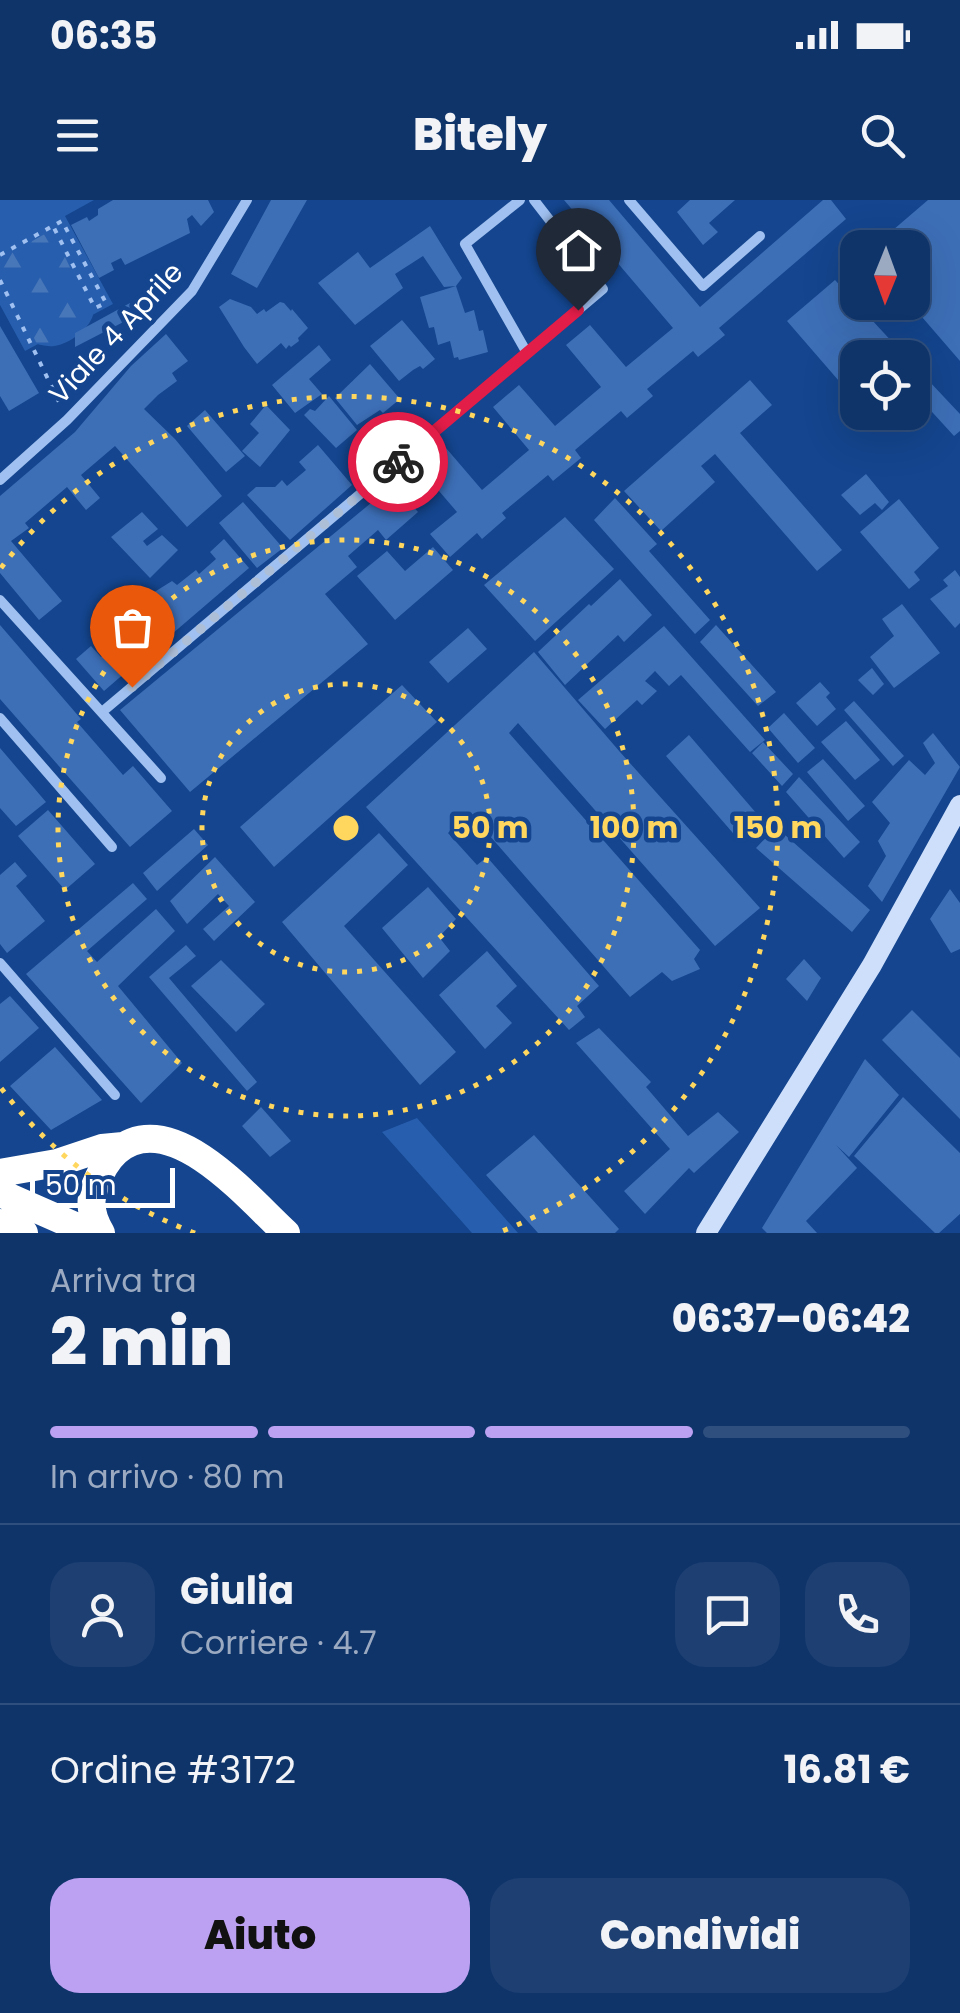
<!DOCTYPE html>
<html lang="it">
<meta charset="utf-8">
<style>
:root{--surface:#0f346a;--page:#1d3f72;--text:#f1f3f6;--muted:#9baac1;--line:#2f4f7e;--accent:#bca0f2}
body{margin:0;font-family:Poppins,sans-serif;background:var(--page);color:var(--text);height:100vh;display:flex;flex-direction:column;font-size:38px;white-space:nowrap}
*{box-sizing:border-box;margin:0}
p{font-size:32px;color:var(--muted)}
.icon{flex:none;width:55px;height:55px;fill:none;stroke:currentColor;stroke-width:2;stroke-linecap:round;stroke-linejoin:round}
.map{position:relative;height:1033px;overflow:hidden}
.details{display:flex;flex-direction:column;background:var(--surface);flex:1}
.details>*{flex:none}
.needle{width:65px;rotate:181deg}
.buttons{position:absolute;left:840px;top:30px;display:grid;gap:20px}
.buttons a{display:grid;place-items:center;width:90px;height:90px;border-radius:20px;background:var(--surface);box-shadow:0 10px 40px #0002,0 0 0 2px var(--line);font-size:50px}
.scale{position:absolute;left:30px;bottom:25px;width:145px;box-sizing:border-box;padding-left:10px;border:5px solid #fff;border-top:0;font-size:28px;line-height:35px;white-space:nowrap;color:#fff;-webkit-text-stroke:8px #14458e;paint-order:stroke}
.pin{position:absolute;display:grid;place-items:center;width:85px;height:85px;color:#fff;margin:-102px -42px;border-radius:50% 50% 50% 0;rotate:-45deg;box-shadow:0 0 10px #0007}
.pin .icon{rotate:45deg}
.courier{position:absolute;display:grid;place-items:center;width:100px;height:100px;margin:-50px;border:8px solid #e11d48;border-radius:50%;background:#fff;color:#222;box-shadow:0 2px 12px #0007}
.head em{font-style:normal;font-weight:800}
.head div{display:flex;flex-direction:column-reverse}
.head{display:flex;align-items:center;justify-content:space-between;height:170px;padding:0 50px}
h1{font-size:65px;font-weight:800;line-height:75px}
.bar{display:grid;grid-template-columns:repeat(4,1fr);gap:15px 10px;align-content:center;height:120px;padding:0 50px}
.bar i{height:12px;border-radius:8px;background:var(--line)}
.bar .active{background:var(--accent)}
.bar p{grid-column:span 4}
.line{display:flex;align-items:center;gap:25px;padding:0 50px;border-top:2px solid var(--line)}
.line div{flex:1}
.round{display:grid;place-items:center;flex:none;width:105px;height:105px;border-radius:30px;background:var(--page)}
.cta{display:flex;gap:20px;margin-top:auto;padding:20px 50px}
.cta a{flex:1;height:115px;border-radius:30px;background:var(--accent);color:#111;font-size:40px;font-weight:800;line-height:115px;text-align:center}
.cta a+a{background:var(--page);color:var(--text)}
.status{display:flex;justify-content:space-between;align-items:center;height:70px;padding:0 50px;background:var(--surface);direction:ltr}
.status svg{height:28px;fill:currentColor}
header{display:flex;justify-content:space-between;align-items:center;height:130px;padding:0 50px;background:var(--surface);font-size:45px;font-weight:800}
.map>svg:first-child{display:block}
.green{fill:#275ead}
.forest{fill:url(#forest-firs)}
.building{fill:#3d6fb7}
.lines{fill:none;stroke-linecap:round;stroke-linejoin:round}
.path{stroke:#9fc0f0;stroke-width:4;stroke-dasharray:5 8;stroke-linecap:butt}
.street{stroke:#9fc0f0;stroke-width:10}
.secondary{stroke:#cddffb;stroke-width:20}
.highway{stroke:#fff;stroke-width:28}
.done{stroke:#adbed7;stroke-width:10;stroke-dasharray:0 18}
.route{stroke:#e11d48;stroke-width:12}
.ring{fill:none;stroke:#ffd75e;stroke-width:5;stroke-dasharray:5 10}
.labels{text-anchor:middle;dominant-baseline:central;stroke-width:9;stroke-linejoin:round;paint-order:stroke}
.street-label{font-size:28px;fill:#fff;stroke:#14458e}
.centre{fill:#ffd75e;stroke:#14458e;stroke-width:5}
.ring-label{font-size:30px;text-anchor:middle;font-weight:bold;fill:#ffd75e;stroke:#14458e;stroke-width:9;stroke-linejoin:round;paint-order:stroke}
</style>
<div class="status"><b>06:35</b><svg viewBox="0 0 49 12"><path d="M0 12V9h3v3zM5 12V6h3v6zM10 12V3h3v9zM15 12V0h3v12zM26 1h20v11H26zM47 4h2v5h-2z"/></svg></div>
<header><svg class="icon" aria-label="menu" viewBox="0 0 24 24"><path d="M4 6h16M4 12h16M4 18h16"/></svg>Bitely<svg class="icon" aria-label="search" viewBox="0 0 24 24"><circle cx="10" cy="10" r="6"/><path d="M15 15l6 6"/></svg></header>
<div class="map">
<svg width="960" height="1033" viewBox="0 0 960 1033">
<defs>
<pattern id="forest-firs" width="22" height="20" patternUnits="userSpaceOnUse" patternTransform="scale(2.5)"><rect width="22" height="20" fill="#275ead"/><path d="M5 1l3.5 6h-7zM16 11l3.5 6h-7z" fill="#4776b9"/></pattern>
</defs>
<rect width="100%" height="100%" fill="#14458e"/>
<path class="green" d="M0,0H94L65,16L113,104L25,151L0,105Z
M417,918L518,1033H472L382,932Z"/>
<path class="forest" d="M52,30L93,115C89,129 70,144 54,146C52,147 40,145 37,144L0,70V59Z"/>
<path class="building" d="M113,0H208L214,12L201,26L192,15L187,19L190,33L125,65L121,58L111,63L114,70L99,78L71,25L87,17L89,21L98,15V9Z
M271,0H307L257,88L231,74Z
M564,0H609L700,107L823,0H831L846,19L719,128L725,135L698,157L693,151L647,189L653,196L627,218L621,211L575,250L581,258L553,281L548,275L502,313L506,318L482,339L477,333L450,357L430,334L457,312L421,270L446,248L482,290L529,250L493,207L519,185L555,226L601,187L566,145L590,125L626,167L673,128Z
M690,0H735L709,23L718,32L703,45L677,12Z
M928,0H960V161L909,102H912V48H872Z
M430,26L462,78L456,86L444,87L423,56L395,74L403,88L355,125L318,83L358,52L370,68Z
M835,80L907,158H858V203L787,121Z
M456,86L465,113L474,110L479,131L483,130L488,152L459,160L458,157L454,158L450,141L438,145L434,127L429,128L420,97Z
M230,99L251,107L257,114L264,109L266,112L280,102L284,103L291,111L292,109L308,128L298,138L299,141L291,147L289,145L286,149L281,143L257,164L244,147L219,107Z
M130,103L137,115L75,147V133Z
M402,120L435,159L423,169L420,166L413,170L399,181L370,146Z
M0,126L39,193L9,211L0,196Z
M166,134L188,161L172,173L177,181L158,195L144,209L175,239L222,296L187,327L115,246L81,275L100,298L86,310L67,287L25,323L29,328L11,341L62,401L39,420L0,373V296L75,232L131,166Z
M319,145L331,160L309,179L322,194L295,213L272,185Z
M912,163L960,214V231L954,236L912,190Z
M370,164L400,199L383,213L380,210L357,225L335,198Z
M750,180L772,205L740,233L842,350L817,371L715,254L701,266L715,282L661,331L624,291Z
M329,196L357,230L336,248L304,215L310,209L315,211Z
M266,205L290,230L260,267L242,251L259,233L250,224Z
M205,210L245,256L226,272L187,226Z
M318,245L352,285L290,340L247,295L256,287H275L282,280L287,286L306,270L299,262Z
M866,274L889,302L882,310L875,303L860,315L841,295Z
M394,284L418,312L386,340L378,330L348,356L357,367L325,394L368,444L190,592L120,510Z
M615,298L657,344L649,351L710,420L695,434L594,320Z
M899,299L939,348L914,372L920,380L909,389L860,332Z
M243,302L283,348L257,368L219,323Z
M142,312L158,329L143,341L147,346L162,335L178,350L150,378L111,337Z
M565,317L614,369L535,441L484,385Z
M224,339L249,368L144,458L111,420L120,413L127,421L151,402L148,397L156,391L172,381L177,385L196,370L199,374L216,359L210,352Z
M433,347L453,370L395,420L357,376L387,351L405,371Z
M955,370L960,377V423L955,428L930,399L948,386L943,380Z
M620,379L652,415L624,442L618,435L565,485L538,452L589,404L591,406Z
M902,404L940,453L894,488L870,457L894,436L882,419Z
M0,425L81,519L77,522L123,575L133,566L172,611L130,647L0,499Z
M716,425L776,492L758,506L700,442Z
M664,426L765,540L750,552L681,475L669,486L655,471L645,481L657,491L642,505L637,500L605,529L578,500Z
M468,428L487,449L448,483L429,462Z
M122,438L141,459L104,491L76,459L91,446L101,457Z
M534,452L620,552L760,708L715,746L518,523L509,533L700,750L694,759L700,769L672,781L662,772L630,797L469,612L448,633L477,665L487,657L599,786L577,806L585,817L569,830L366,607Z
M872,468L884,484L873,495L858,480Z
M820,482L830,493L826,497L836,509L817,526L796,503Z
M402,485L437,522L274,667L240,627Z
M854,501L904,556L893,566L844,510Z
M784,513L815,548L798,563L768,528Z
M846,521L880,560L855,580L821,542Z
M933,533L960,567L882,702L868,686L886,656L878,641L890,623L872,602L909,560L925,575L935,563L923,543Z
M689,535L757,614L748,622L752,628L739,640L666,556Z
M763,542L793,574L782,586L752,553Z
M0,548L46,602L16,626L0,608Z
M823,559L865,606L848,621L807,572Z
M799,577L860,642L844,658L786,592Z
M48,610L95,664L65,690L18,636Z
M776,627L870,710L852,732L756,648Z
M194,629L208,645L157,691L143,673Z
M379,633L408,665L344,726L456,852L420,885L282,722Z
M215,657L255,702L214,741L203,729L229,706L218,694L187,724L170,701Z
M15,662L27,676L16,686L45,721L7,753L0,744V675Z
M133,683L147,699L87,751L97,762L156,709L175,731L118,786L182,863L141,903L26,774Z
M428,687L456,719L439,737L450,751L423,778L382,728Z
M950,689L960,703V749L951,753L930,719Z
M186,745L196,756L169,778L257,882L247,891L149,777Z
M487,751L517,786L496,806L512,823L485,849L439,795Z
M804,759L821,778L807,801L786,779Z
M221,760L265,804L236,832L191,786Z
M10,796L39,828L0,862V804Z
M912,810L960,858V919L882,840Z
M599,828L651,882L646,887L688,936L718,912L739,932L694,973L689,968L645,1014L624,991L670,949L576,843Z
M55,847L102,900L51,930L10,886Z
M865,859L899,895L849,957L836,945L857,968L806,1021L817,1033H767L762,1028Z
M903,897L960,953V1014L939,1033H935L854,956Z
M261,907L291,941L270,957L242,926Z
M534,935L619,1029L615,1033H538L486,975Z"/>
<g class="lines">
<path class="path" d="M0,55L62,21L106,103L95,108L53,26
M0,80L61,206"/>
<path class="street" d="M520,0L465,44L527,153
M629,0L703,86L760,36
M0,280L67,220L192,91L247,0
M0,400L161,578
M102,512L603,89L534,0
M0,518L112,647
M0,763L115,895"/>
<path class="secondary" d="M706,1033L872,765L960,605"/>
<path class="highway" d="M0,973L57,963L102,948L123,946
M0,993L91,1033
M0,1023L24,1033
M101,1033C86,1008 90,992 104,967C111,955 119,947 132,942C185,922 250,1000 286,1033"/>
</g>
<g class="lines">
<path class="done" d="M132,487L398,262"/>
<path class="route" d="M398,262L578,110"/>
</g>
<g class="ring">
<circle cx="346" cy="628" r="144"/>
<circle cx="346" cy="628" r="288"/>
<path d="M195 1033A432 432 0 0 1 1 888M1 368A432 432 0 1 1 497 1033"/>
</g>
<g class="labels">
<g class="street-label">
<text transform="translate(116 133) rotate(-47)">Viale 4 Aprile</text>
</g>
</g>
<circle cx="346" cy="628" r="15" class="centre"/>
<g class="ring-label">
<text x="490" y="638">50 m</text>
<text x="634" y="638">100 m</text>
<text x="778" y="638">150 m</text>
</g>
</svg>
<div class="buttons">
<a><svg class="needle" viewBox="-14 -14 28 28"><path d="M0-13l5 13h-10z" fill="#e53935"/><path d="M0 13l5-13h-10z" fill="#9baac1"/></svg></a>
<a><svg class="icon" aria-label="locate" viewBox="0 0 24 24"><circle cx="12" cy="12" r="6"/><path d="M12 2v4M12 18v4M2 12h4M18 12h4"/></svg></a>
</div>
<div class="scale">50 m</div>
<div class="pin" style="left:132px;top:487px;background:#ea580c"><svg class="icon" aria-label="bag" viewBox="0 0 24 24"><path d="M5 8h14l-1 12H6zM9 8a3 3 0 0 1 6 0"/></svg></div>
<div class="pin" style="left:578px;top:110px;background:#1f2937"><svg class="icon" aria-label="home" viewBox="0 0 24 24"><path d="M3 11l9-7 9 7M6 9v11h12V9"/></svg></div>
<div class="courier" style="left:398px;top:262px"><svg class="icon" aria-label="bike" viewBox="0 0 24 24"><circle cx="6" cy="16" r="4"/><circle cx="18" cy="16" r="4"/><path d="M6 16l4-8h5l3 8M10 8l3 8H6M13 5h3"/></svg></div>
</div>
<section class="details">
<div class="head"><div><h1>2 min</h1><p>Arriva tra</p></div><em>06:37–06:42</em></div>
<div class="bar"><i class="active"></i><i class="active"></i><i class="active"></i><i></i><p>In arrivo · 80 m</p></div>
<div class="line" style="height:180px"><a class="round"><svg class="icon" aria-label="person" viewBox="0 0 24 24"><circle cx="12" cy="8" r="4"/><path d="M4 21q1-7 8-7t8 7"/></svg></a><div><b>Giulia</b><p>Corriere · 4.7</p></div><a class="round"><svg class="icon" aria-label="chat" viewBox="0 0 24 24"><path d="M4 5h16v11H9l-5 4z"/></svg></a><a class="round"><svg class="icon" aria-label="phone" viewBox="0 0 24 24"><path d="M5 4h4l2 5-3 2q2 4 5 5l2-3 5 2v4C11 20 4 13 5 4z"/></svg></a></div>
<div class="line" style="height:130px"><div>Ordine #3172</div><b>16.81 €</b></div>
<div class="cta"><a>Aiuto</a><a>Condividi</a></div>
</section>
